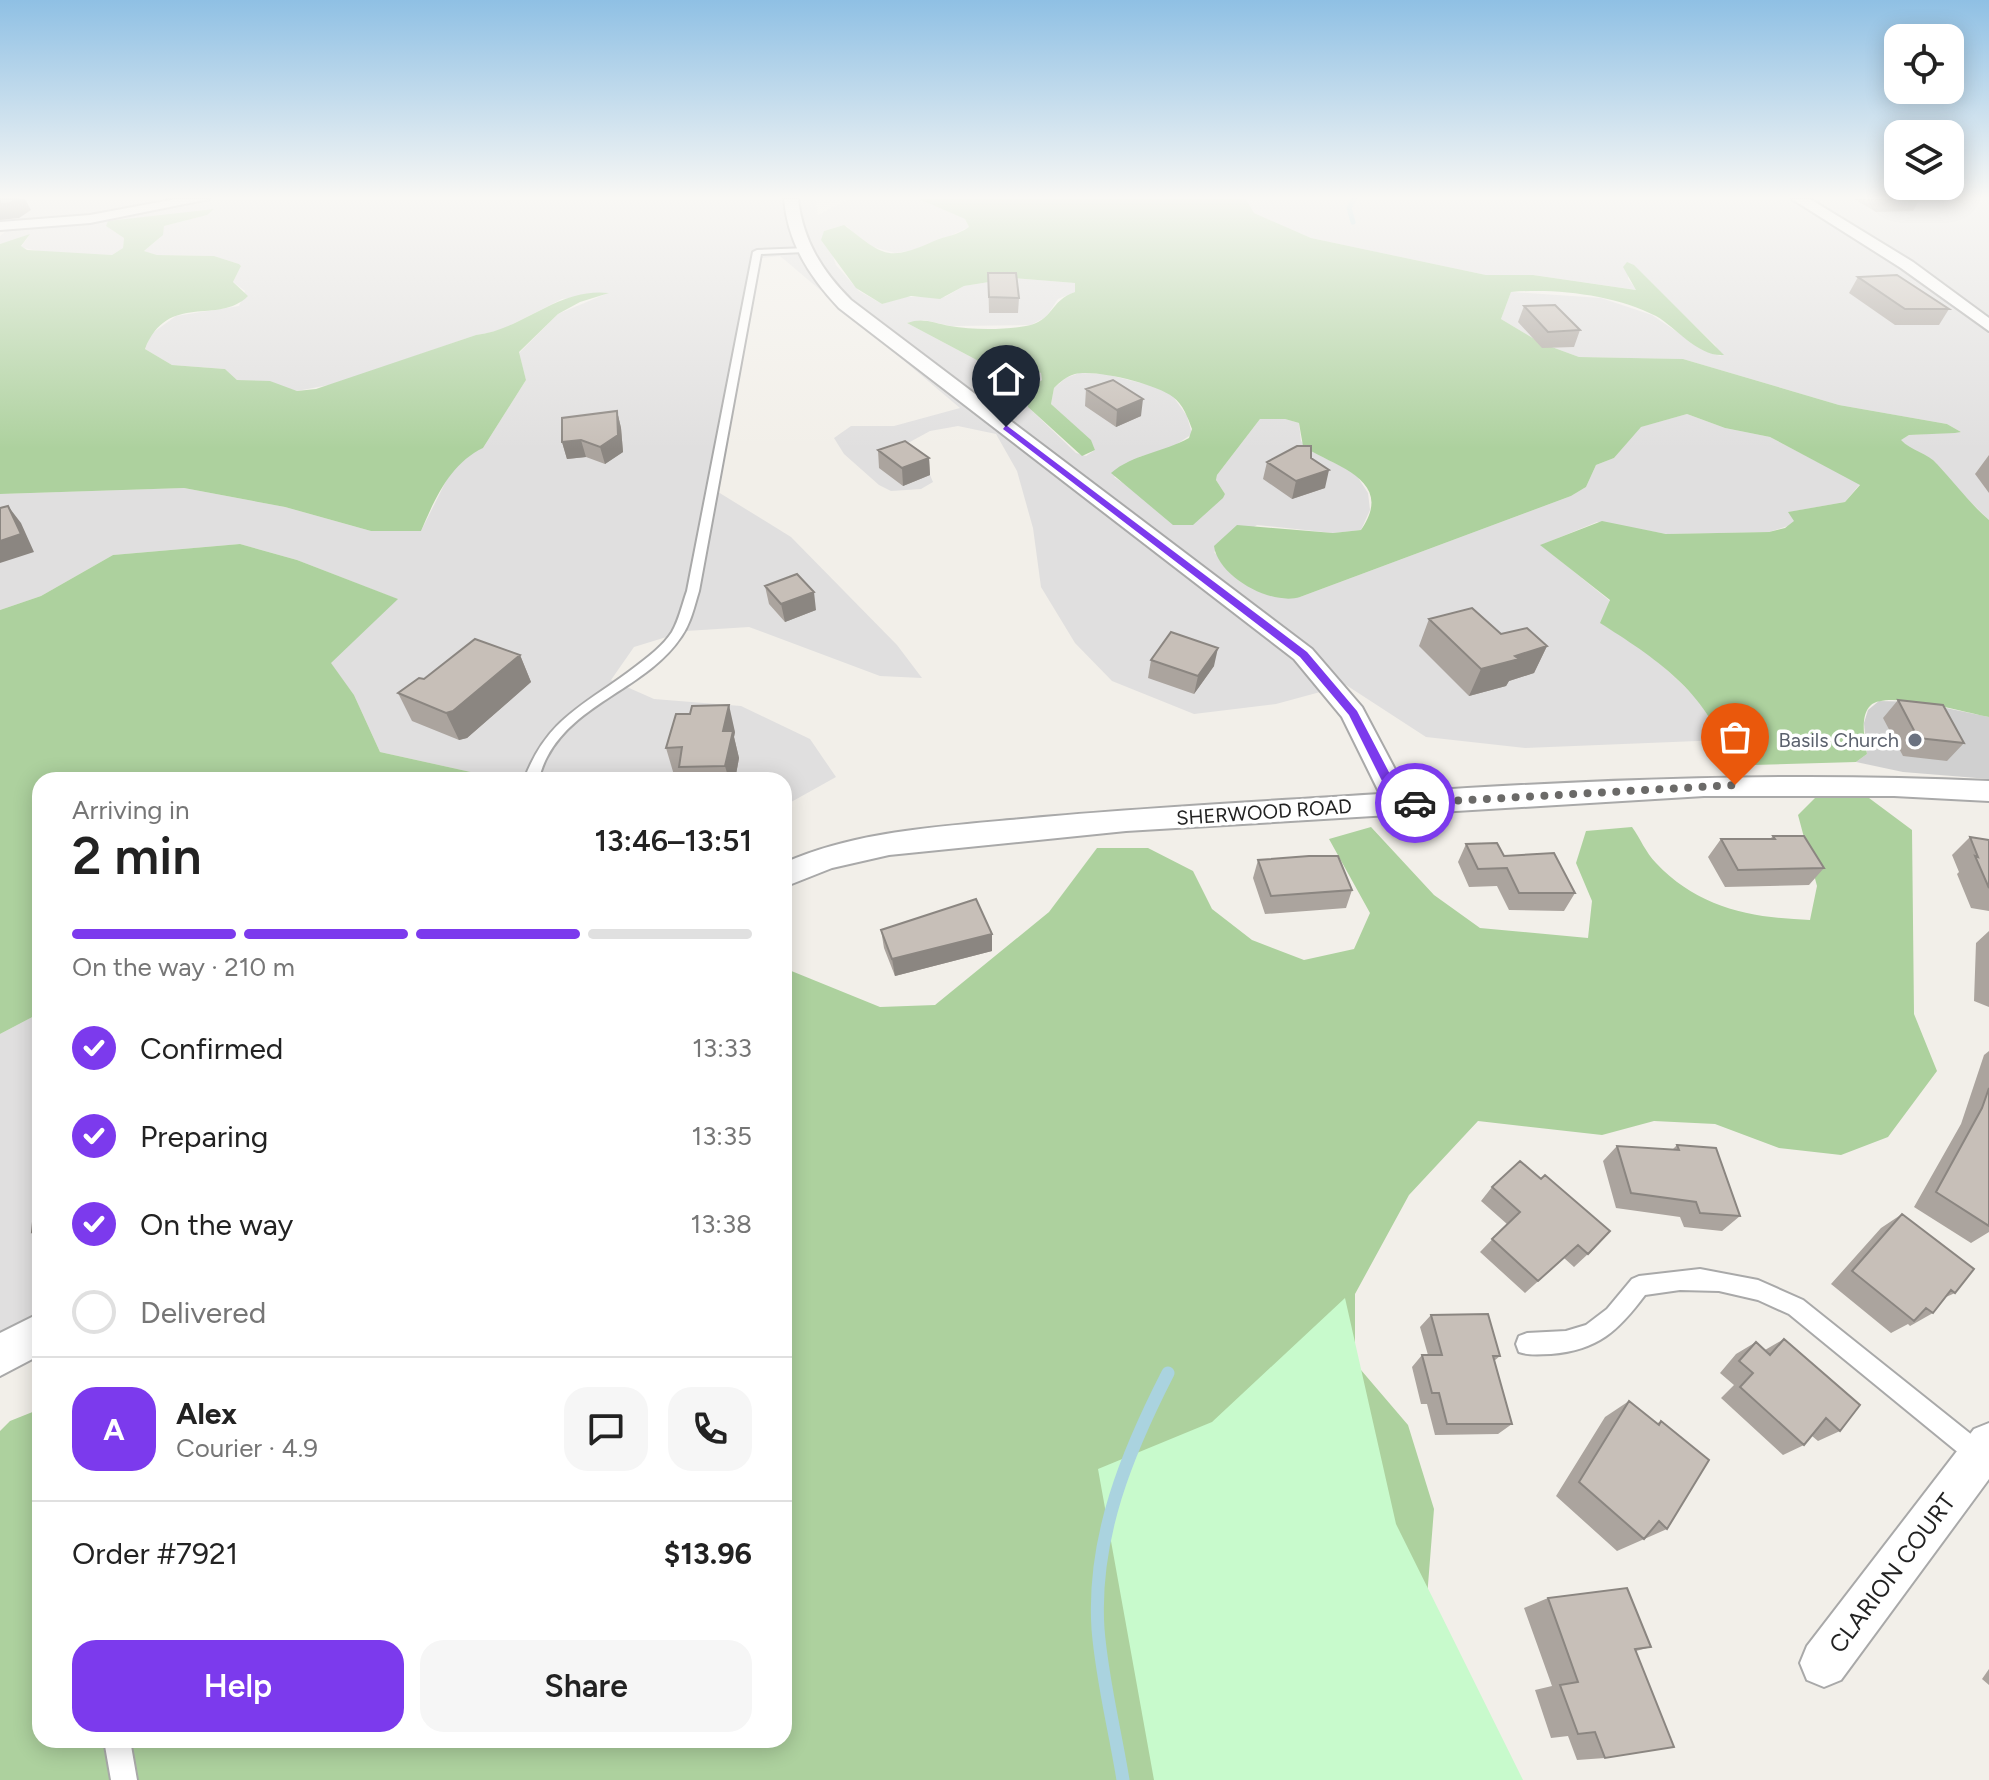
<!DOCTYPE html>
<meta charset="utf-8">
<style>
:root{--surface:#fff;--page:#f6f6f6;--text:#222;--muted:#767676;--line:#e0e0e0;--accent:#7c3aed}
body{margin:0;font-family:Figtree,sans-serif;background:var(--page);color:var(--text);height:100vh;display:flex;flex-direction:column;font-size:30px;white-space:nowrap}
*{box-sizing:border-box;margin:0}
p{font-size:26px;color:var(--muted)}
.icon{flex:none;width:44px;height:44px;fill:none;stroke:currentColor;stroke-width:2;stroke-linecap:round;stroke-linejoin:round}
.map{position:relative;flex:1;overflow:hidden}
.details{position:absolute;left:32px;top:772px;width:760px;height:976px;display:flex;flex-direction:column;background:var(--surface);border-radius:24px;box-shadow:0 4px 20px #0003}
.details>*{flex:none}
.buttons{position:absolute;left:1884px;top:24px;display:grid;gap:16px}
.buttons a{display:grid;place-items:center;width:80px;height:80px;border-radius:16px;background:var(--surface);box-shadow:0 4px 20px #0003;font-size:40px}
.pin{position:absolute;display:grid;place-items:center;width:68px;height:68px;color:#fff;margin:-82px -34px;border-radius:50% 50% 50% 0;rotate:-45deg;box-shadow:0 0 8px #0007}
.pin .icon{rotate:45deg}
.courier{position:absolute;display:grid;place-items:center;width:80px;height:80px;margin:-40px;border:6px solid #7c3aed;border-radius:50%;background:#fff;color:#222;box-shadow:0 2px 10px #0007}
.summary em{font-style:normal;font-weight:600}
.summary div{display:flex;flex-direction:column-reverse}
.summary{display:flex;align-items:center;justify-content:space-between;height:136px;padding:0 40px}
h1{font-size:52px;font-weight:600;line-height:60px}
.bar{display:grid;grid-template-columns:repeat(4,1fr);gap:12px 8px;align-content:center;height:96px;padding:0 40px}
.bar i{height:10px;border-radius:6px;background:var(--line)}
.bar .on{background:var(--accent)}
.bar p{grid-column:span 4}
.line{display:flex;align-items:center;gap:20px;padding:0 40px;border-top:2px solid var(--line)}
.line div{flex:1}
.round{display:grid;place-items:center;flex:none;width:84px;height:84px;border-radius:24px;background:var(--page)}
ol{padding:0 40px;list-style:none}
li{display:flex;align-items:center;gap:24px;height:88px}
li p{margin-inline-start:auto}
li .icon{padding:8px;border-radius:50%;background:var(--accent);color:#fff;stroke-width:4}
li:last-child{color:var(--muted)}
li i{width:44px;height:44px;border:4px solid var(--line);border-radius:50%}
.button{display:flex;gap:16px;margin-top:auto;padding:16px 40px}
.button a{flex:1;height:92px;border-radius:24px;background:var(--accent);color:#fff;font-size:32px;font-weight:600;line-height:92px;text-align:center}
.button a+a{background:var(--page);color:var(--text)}
.map>svg:first-child{display:block}
.residential{fill:#e0dfdf}
.religious{fill:#d0d0d0}
.forest{fill:#add19e}
.park{fill:#c8facc}
.lines{fill:none;stroke-linecap:round;stroke-linejoin:round}
.stream-far1{stroke:#aad3df;stroke-width:5}
.stream{stroke:#aad3df;stroke-width:13}
.service-casing{stroke:#a9a9a9;stroke-width:4}
.minor-casing{stroke:#a9a9a9;stroke-width:4}
.service{fill:#fff;fill-rule:evenodd}
.minor{fill:#fff;fill-rule:evenodd}
.wall{fill:#aba49e}
.shaded-wall{fill:#8b8681}
.building{fill:#c7bfb8;stroke:#8b8681;stroke-width:2}
.route{fill:#7c3aed}
.done{stroke:#6b6a68;stroke-width:8;stroke-dasharray:0 14.4}
.worship-dot{fill:#6b7280;stroke:#fff;stroke-width:3}
.labels{text-anchor:middle;dominant-baseline:central;stroke-width:7;stroke-linejoin:round;paint-order:stroke}
.worship-label{font-size:20px;fill:#5b616d;stroke:#fff;text-anchor:end}
.street-label{font-size:20px;fill:#222;stroke:#fff}
.near-street-label{font-size:24px;fill:#222;stroke:#fff}
</style>
<div class="map">
<svg width="1989" height="1780" viewBox="0 0 1989 1780">
<rect width="100%" height="100%" fill="#f2efe9"/>
<path class="residential" d="M0,199H816L818,215L848,199H919L965,219L969,227L921,249L895,253L866,245L847,226H840L824,231L836,265L859,291L882,304L904,297H945L964,286L1014,278L1075,283V292L1058,299L1046,317L1031,325L951,326L924,320L907,323L988,366L1016,362L1041,373L1042,380L1031,387L1028,407L1076,453L1086,456L1095,450L1091,441L1051,404L1054,388L1066,378L1079,373L1105,374L1153,386L1172,395L1187,416L1192,434L1171,448L1139,457L1114,477L1145,498L1174,525L1225,494L1216,480L1217,475L1260,419H1285L1299,423L1301,441L1309,450L1355,473L1368,493L1370,510L1361,530L1333,533L1257,525L1214,552L1241,581L1300,597L1571,496L1586,487L1596,465L1614,458L1640,427L1687,414L1725,428L1770,437L1860,484L1845,502L1789,512L1795,521L1791,525L1769,532L1667,534L1597,522L1541,545L1610,601L1601,623L1650,654L1698,699L1722,740L1525,748L1426,737L1346,685L1276,704L1194,714L1112,681L1075,643L1041,587L1033,528L1017,471L996,434L958,426L930,431L908,443L924,461L933,482L921,489L891,491L879,485L844,454L834,438L851,426H894L960,408L780,256L762,258L710,487L791,537L897,645L922,678L880,676L749,627L686,631L634,647L611,680L654,699L741,706L810,739L836,777L784,806V780H507L380,752L354,695L330,663L397,599L297,560L240,544L113,555L41,596L0,610V494L184,488L285,507L371,531H421L449,475L471,451L483,448L526,380L519,353L558,314L608,293L562,299L499,331L476,335L334,384L297,391L262,381L237,380L225,369L172,365L145,349L151,334L176,316L239,306L245,291L233,282L241,266L239,264L214,256L157,255L144,251L160,238L164,226L207,215L214,209L106,226L124,238L123,248L112,255L46,253L21,247L29,236L0,244V236L6,231H0Z
M1246,199H1989V520L1951,483L1936,463L1916,453L1900,440L1909,435L1961,432L1947,424L1839,405L1683,359L1579,357L1541,343L1501,319L1511,292L1601,298L1652,315L1707,352L1721,356L1715,345L1629,263L1628,279L1637,290L1533,275H1486L1311,238L1254,213Z
M40,1013V1310L0,1334V1034Z"/>
<path class="religious" d="M1879,701L1917,702L1989,717V779L1903,772L1856,762L1867,754L1864,723L1868,710Z"/>
<path class="forest" d="M919,199H1246L1254,213L1311,238L1486,275H1533L1636,290L1623,267L1627,262L1634,265L1724,355C1698,357 1677,328 1656,316C1615,295 1557,288 1511,292L1501,319L1541,343L1579,357L1683,359L1839,405L1947,424L1961,432L1955,433L1909,435L1901,440C1911,451 1928,453 1937,464C1955,483 1969,503 1989,520V717C1967,713 1888,690 1871,705C1859,716 1865,740 1867,754L1856,762L1753,765L1726,757C1710,693 1652,656 1600,623L1610,600L1540,545L1602,521L1666,534L1769,532L1785,528L1794,521L1788,512L1845,502L1860,485L1770,437L1725,428L1687,414L1641,427L1614,458L1596,465L1586,487L1571,496L1300,597C1272,606 1218,577 1214,546L1237,525L1333,533L1361,530C1397,478 1331,466 1303,446L1299,423L1285,419H1260L1217,475L1216,480L1225,494L1223,498L1193,525H1173L1111,473C1133,454 1164,452 1189,438L1192,429C1188,418 1183,404 1173,397C1156,384 1096,369 1075,374C1067,376 1060,382 1054,388L1051,404L1091,440L1095,450L1082,456L1028,407L1027,390L1042,380L1041,373L1016,362L988,366L907,323C923,317 934,323 950,326C972,330 1004,330 1026,326C1054,321 1049,301 1075,292V283L1014,278L964,286L940,299L911,296L882,304L856,288L821,240L824,231L844,225C882,254 886,263 934,241C946,236 958,235 969,227L965,219Z
M214,209L207,215L164,226L163,235L144,251L157,255L214,256L239,264L241,266L233,282L248,296C218,326 168,291 145,349L172,365L225,369L237,380L270,381L297,391L316,389L476,335C523,330 558,287 609,293L580,302L558,314L519,352L526,380L483,448C451,463 435,498 421,531H371L285,507L184,488L0,494V244L30,234L21,246L27,250L112,255L123,248L124,238L106,226L108,221Z
M240,544L297,560L398,599L331,663L354,695L380,752L507,780H40V1013L0,1034V610L41,596L113,555Z
M1820,793L1869,798L1912,830L1914,1014L1937,1071L1888,1137L1841,1155L1779,1148L1715,1124L1654,1121L1602,1135L1478,1121L1409,1195L1355,1294V1363L1408,1425L1434,1509L1420,1686L1466,1780H0V1431L10,1421L40,1409V1740H784V1102L792,1077L784,1028V968L880,1007L935,1005L1049,912L1097,848H1148L1193,871L1212,909L1252,940L1304,960L1354,949L1370,913L1329,839L1371,827L1434,895L1480,928L1588,938L1592,901L1576,863L1586,831L1632,827C1640,838 1646,853 1656,863C1698,908 1752,918 1810,920L1817,886L1798,815Z"/>
<path class="park" d="M1345,1298L1396,1524L1523,1780H1154L1098,1469L1212,1422Z"/>
<g class="lines">
<path class="stream-far1" d="M1353,222L1349,208L1354,199"/>
<path class="stream" d="M1123,1780C1115,1730 1102,1680 1098,1629C1092,1538 1127,1453 1168,1373"/>
<g class="service-casing">
<path id="service" d="M807,248L804,252L761,254L699,591C694,607 691,623 681,637C647,688 576,702 547,757C543,764 541,772 538,780H524C547,717 586,705 635,667C648,657 663,646 672,632C679,620 682,605 687,591L753,252L757,250Z
M1700,1269L1758,1280L1803,1300L1987,1447V1463L1979,1466L1971,1463L1789,1314L1758,1300L1719,1291L1680,1290L1645,1295C1618,1331 1598,1350 1551,1354C1540,1354 1530,1356 1519,1352L1516,1344L1519,1336L1527,1333L1566,1331L1586,1325L1607,1309L1632,1279L1639,1276Z
M104,1740H130L137,1780H111Z"/>
</g>
<g class="minor-casing">
<path id="minor" d="M176,199H209L90,223L0,230V222L90,215Z
M784,199H798C803,241 822,271 851,300L1312,649L1362,707L1407,792C1601,779 1794,772 1989,781V801L1894,796H1704L1126,831L889,855L832,868L784,887V863C854,832 934,827 1010,820C1133,808 1257,802 1380,794L1342,717L1294,659L839,308C809,276 788,243 784,199Z
M1792,199H1810L1913,262L1989,318V331L1901,268Z
M40,1313V1355L0,1376V1333Z
M1989,1423V1479L1841,1680L1824,1687L1807,1680L1800,1663L1807,1646L1974,1429Z"/>
</g>
<use href="#service" class="service"/>
<use href="#minor" class="minor"/>
</g>
<path class="wall" d="M1854,199H1920L1913,211L1876,212Z
M988,273L1019,298L1018,313H989Z
M1858,277L1949,309L1939,325H1895L1849,293Z
M1524,306L1580,330L1574,347L1542,348L1518,322Z
M1086,389L1141,416L1116,427L1085,406Z
M617,411L621,428L623,452L605,464L586,457L567,459L562,442Z
M878,450L929,458L930,475L903,486L879,468Z
M1989,455V493L1975,474Z
M1311,458L1325,488L1292,499L1263,479L1267,462Z
M765,586L816,610L785,622L769,604Z
M1429,619L1501,634L1547,646L1534,673L1509,681L1506,686L1469,696L1419,646Z
M520,655L531,682L467,738L459,740L412,721L398,693L424,679Z
M1151,660L1214,666L1194,694L1148,678Z
M1898,700L1964,743L1947,761L1903,756L1883,718Z
M735,732L734,737L739,758L735,780H683L681,774L674,775L666,748Z
M1773,836L1824,868L1809,885L1725,887L1708,857L1721,839H1770Z
M1970,837L1989,840V911L1971,908L1957,874L1959,872L1952,855Z
M1466,844L1504,856L1575,893L1564,911L1509,910L1497,886L1469,887L1458,862Z
M1258,860L1352,890L1346,908L1265,914L1253,878Z
M881,930L992,951L895,976L884,948Z
M1989,931V1007L1974,1001L1976,943Z
M1989,1051V1232L1971,1243L1914,1207L1961,1124L1984,1055Z
M1677,1145L1740,1216L1722,1231L1684,1227L1680,1217L1616,1208L1603,1161L1617,1146L1672,1150Z
M1520,1161L1588,1254L1574,1267L1564,1258L1525,1293L1480,1252L1507,1224L1481,1201L1492,1187Z
M1902,1214L1955,1293L1946,1297L1933,1313L1910,1326L1908,1324L1891,1333L1831,1284L1881,1228Z
M1431,1315L1500,1356L1494,1361L1512,1424L1498,1434L1435,1435L1427,1404H1421L1412,1367L1422,1355H1428L1420,1327Z
M1784,1339L1840,1431L1818,1441L1812,1436L1804,1445L1783,1455L1721,1398L1734,1385L1720,1373L1736,1354L1756,1342L1765,1350Z
M1629,1401L1656,1424L1661,1421L1667,1529L1617,1551L1556,1496L1605,1417Z
M1548,1598L1651,1647L1636,1651L1605,1758L1577,1760L1568,1736L1551,1738L1535,1690L1552,1686L1524,1608Z
M1989,1669V1685L1982,1679Z"/>
<path class="shaded-wall" d="M16,199H25L31,210L19,218L0,220V204Z
M1143,399L1141,416L1116,427L1117,410Z
M617,411L621,428L623,452L605,464L600,447Z
M581,440L586,457L567,459L562,442Z
M929,458L930,475L903,486L902,468Z
M1329,470L1325,488L1292,499L1296,481Z
M8,506L21,523L34,552L0,563V541Z
M814,592L816,610L785,622L781,604Z
M1547,646L1534,673L1509,681L1506,686L1469,696L1481,669L1515,656Z
M1218,648L1214,666L1194,694L1198,676Z
M520,655L531,682L467,738L459,740L446,713Z
M729,705L735,732L734,737L739,758L735,780H729L725,766L723,731Z
M992,934V951L895,976L892,959Z
M40,1229V1237L32,1232Z"/>
<path class="building" d="M0,199H16L10,203L0,204Z
M988,273H1016L1019,298L989,297Z
M1897,275L1949,309H1905L1858,277Z
M1555,305L1580,330L1548,332L1524,306Z
M1113,380L1143,399L1117,410L1086,389Z
M617,411L618,435L600,447L581,440L562,442V418Z
M905,441L929,458L902,468L878,450Z
M1297,446H1311V458L1329,470L1296,481L1267,462Z
M8,506L21,534L0,541V508Z
M797,574L814,592L781,604L765,586Z
M1472,608L1501,634L1527,628L1547,646L1515,656L1519,659L1481,669L1429,619Z
M1171,632L1218,648L1198,676L1151,660Z
M475,639L520,655L453,711L446,713L398,693L419,678L424,679Z
M1898,700L1943,705L1964,743L1918,738Z
M729,705L723,731H733L725,766L679,767L682,747L666,748L676,714H690L692,706Z
M1773,836H1804L1824,868L1738,870L1721,839H1775Z
M1970,837L1989,840V888L1975,856L1978,857Z
M1497,843L1504,856L1554,853L1575,893H1519L1507,868L1478,869L1466,844Z
M1309,856H1338L1352,890L1271,896L1258,860Z
M976,899L992,934L892,959L881,930Z
M1989,1088V1226L1936,1192L1982,1108Z
M1677,1145L1716,1148L1740,1216L1700,1213L1696,1202L1631,1193L1617,1146L1679,1150Z
M1520,1161L1541,1179L1545,1175L1610,1231L1588,1254L1578,1245L1538,1281L1492,1239L1520,1212L1492,1187Z
M40,1180V1229L32,1232L37,1181Z
M1902,1214L1974,1269L1955,1293L1951,1290L1933,1313L1926,1308L1914,1321L1852,1271Z
M1488,1314L1500,1356H1493L1512,1424H1447L1439,1393H1432L1422,1355H1442L1431,1315Z
M1784,1339L1860,1405L1840,1431L1826,1418L1804,1445L1740,1387L1753,1373L1739,1361L1756,1342L1770,1355Z
M1629,1401L1659,1425L1661,1421L1709,1460L1667,1529L1659,1521L1644,1539L1579,1482Z
M1627,1588L1651,1647L1635,1649L1674,1747L1605,1758L1595,1732L1578,1734L1560,1685L1578,1682L1548,1598Z"/>
<linearGradient id="sky" x2="0" y2="1"><stop stop-color="#8fc0e4"/><stop offset="0.44" stop-color="#f9f8f5"/><stop offset="1" stop-color="#f9f8f5" stop-opacity="0"/></linearGradient>
<rect width="1989" height="449" fill="url(#sky)"/>
<path class="route" d="M1006,425L1307,652L1357,711L1403,799L1420,800V806L1395,807L1349,715L1300,657L1003,429Z"/>
<g class="lines">
<path class="done" d="M1415,803L1735,785"/>
</g>
<circle class="worship-dot" cx="1915" cy="740" r="8"/>
<g class="labels">
<g class="worship-label">
<text x="1899" y="740">Basils Church</text>
</g>
<g class="street-label">
<text transform="translate(1264 812) rotate(-4)">SHERWOOD ROAD</text>
</g>
<g class="near-street-label">
<text transform="translate(1892 1573) rotate(-53)">CLARION COURT</text>
</g>
</g>
</svg>
<div class="buttons">
<a><svg class="icon" aria-label="locate" viewBox="0 0 24 24"><circle cx="12" cy="12" r="6"/><path d="M12 2v4M12 18v4M2 12h4M18 12h4"/></svg></a>
<a><svg class="icon" aria-label="layers" viewBox="0 0 24 24"><path d="M12 4l9 5-9 5-9-5zM3 14l9 5 9-5"/></svg></a>
</div>
<div class="pin" style="left:1735px;top:785px;background:#ea580c"><svg class="icon" aria-label="bag" viewBox="0 0 24 24"><path d="M5 8h14l-1 12H6zM9 8a3 3 0 0 1 6 0"/></svg></div>
<div class="pin" style="left:1006px;top:427px;background:#1f2937"><svg class="icon" aria-label="home" viewBox="0 0 24 24"><path d="M3 11l9-7 9 7M6 9v11h12V9"/></svg></div>
<div class="courier" style="left:1415px;top:803px"><svg class="icon" aria-label="car" viewBox="0 0 24 24"><path d="M5 17H2v-5l4-1 3-4h7l3 4 3 1v5h-3M9 17h6M6 11h13"/><circle cx="7" cy="17" r="2"/><circle cx="17" cy="17" r="2"/></svg></div>
<section class="details">
<div class="summary"><div><h1>2 min</h1><p>Arriving in</p></div><em>13:46–13:51</em></div>
<div class="bar"><i class="on"></i><i class="on"></i><i class="on"></i><i></i><p>On the way · 210 m</p></div>
<ol>
<li><svg class="icon" aria-label="check" viewBox="0 0 24 24"><path d="M5 12l5 5 9-10"/></svg>Confirmed<p>13:33</p></li>
<li><svg class="icon" aria-label="check" viewBox="0 0 24 24"><path d="M5 12l5 5 9-10"/></svg>Preparing<p>13:35</p></li>
<li><svg class="icon" aria-label="check" viewBox="0 0 24 24"><path d="M5 12l5 5 9-10"/></svg>On the way<p>13:38</p></li>
<li><i></i>Delivered</li>
</ol>
<div class="line" style="height:144px"><b class="round" style="background:var(--accent);color:#fff">A</b><div><b>Alex</b><p>Courier · 4.9</p></div><a class="round"><svg class="icon" aria-label="chat" viewBox="0 0 24 24"><path d="M4 5h16v11H9l-5 4z"/></svg></a><a class="round"><svg class="icon" aria-label="phone" viewBox="0 0 24 24"><path d="M5 4h4l2 5-3 2q2 4 5 5l2-3 5 2v4C11 20 4 13 5 4z"/></svg></a></div>
<div class="line" style="height:104px"><div>Order #7921</div><b>$13.96</b></div>
<div class="button"><a>Help</a><a>Share</a></div>
</section>
</div>
